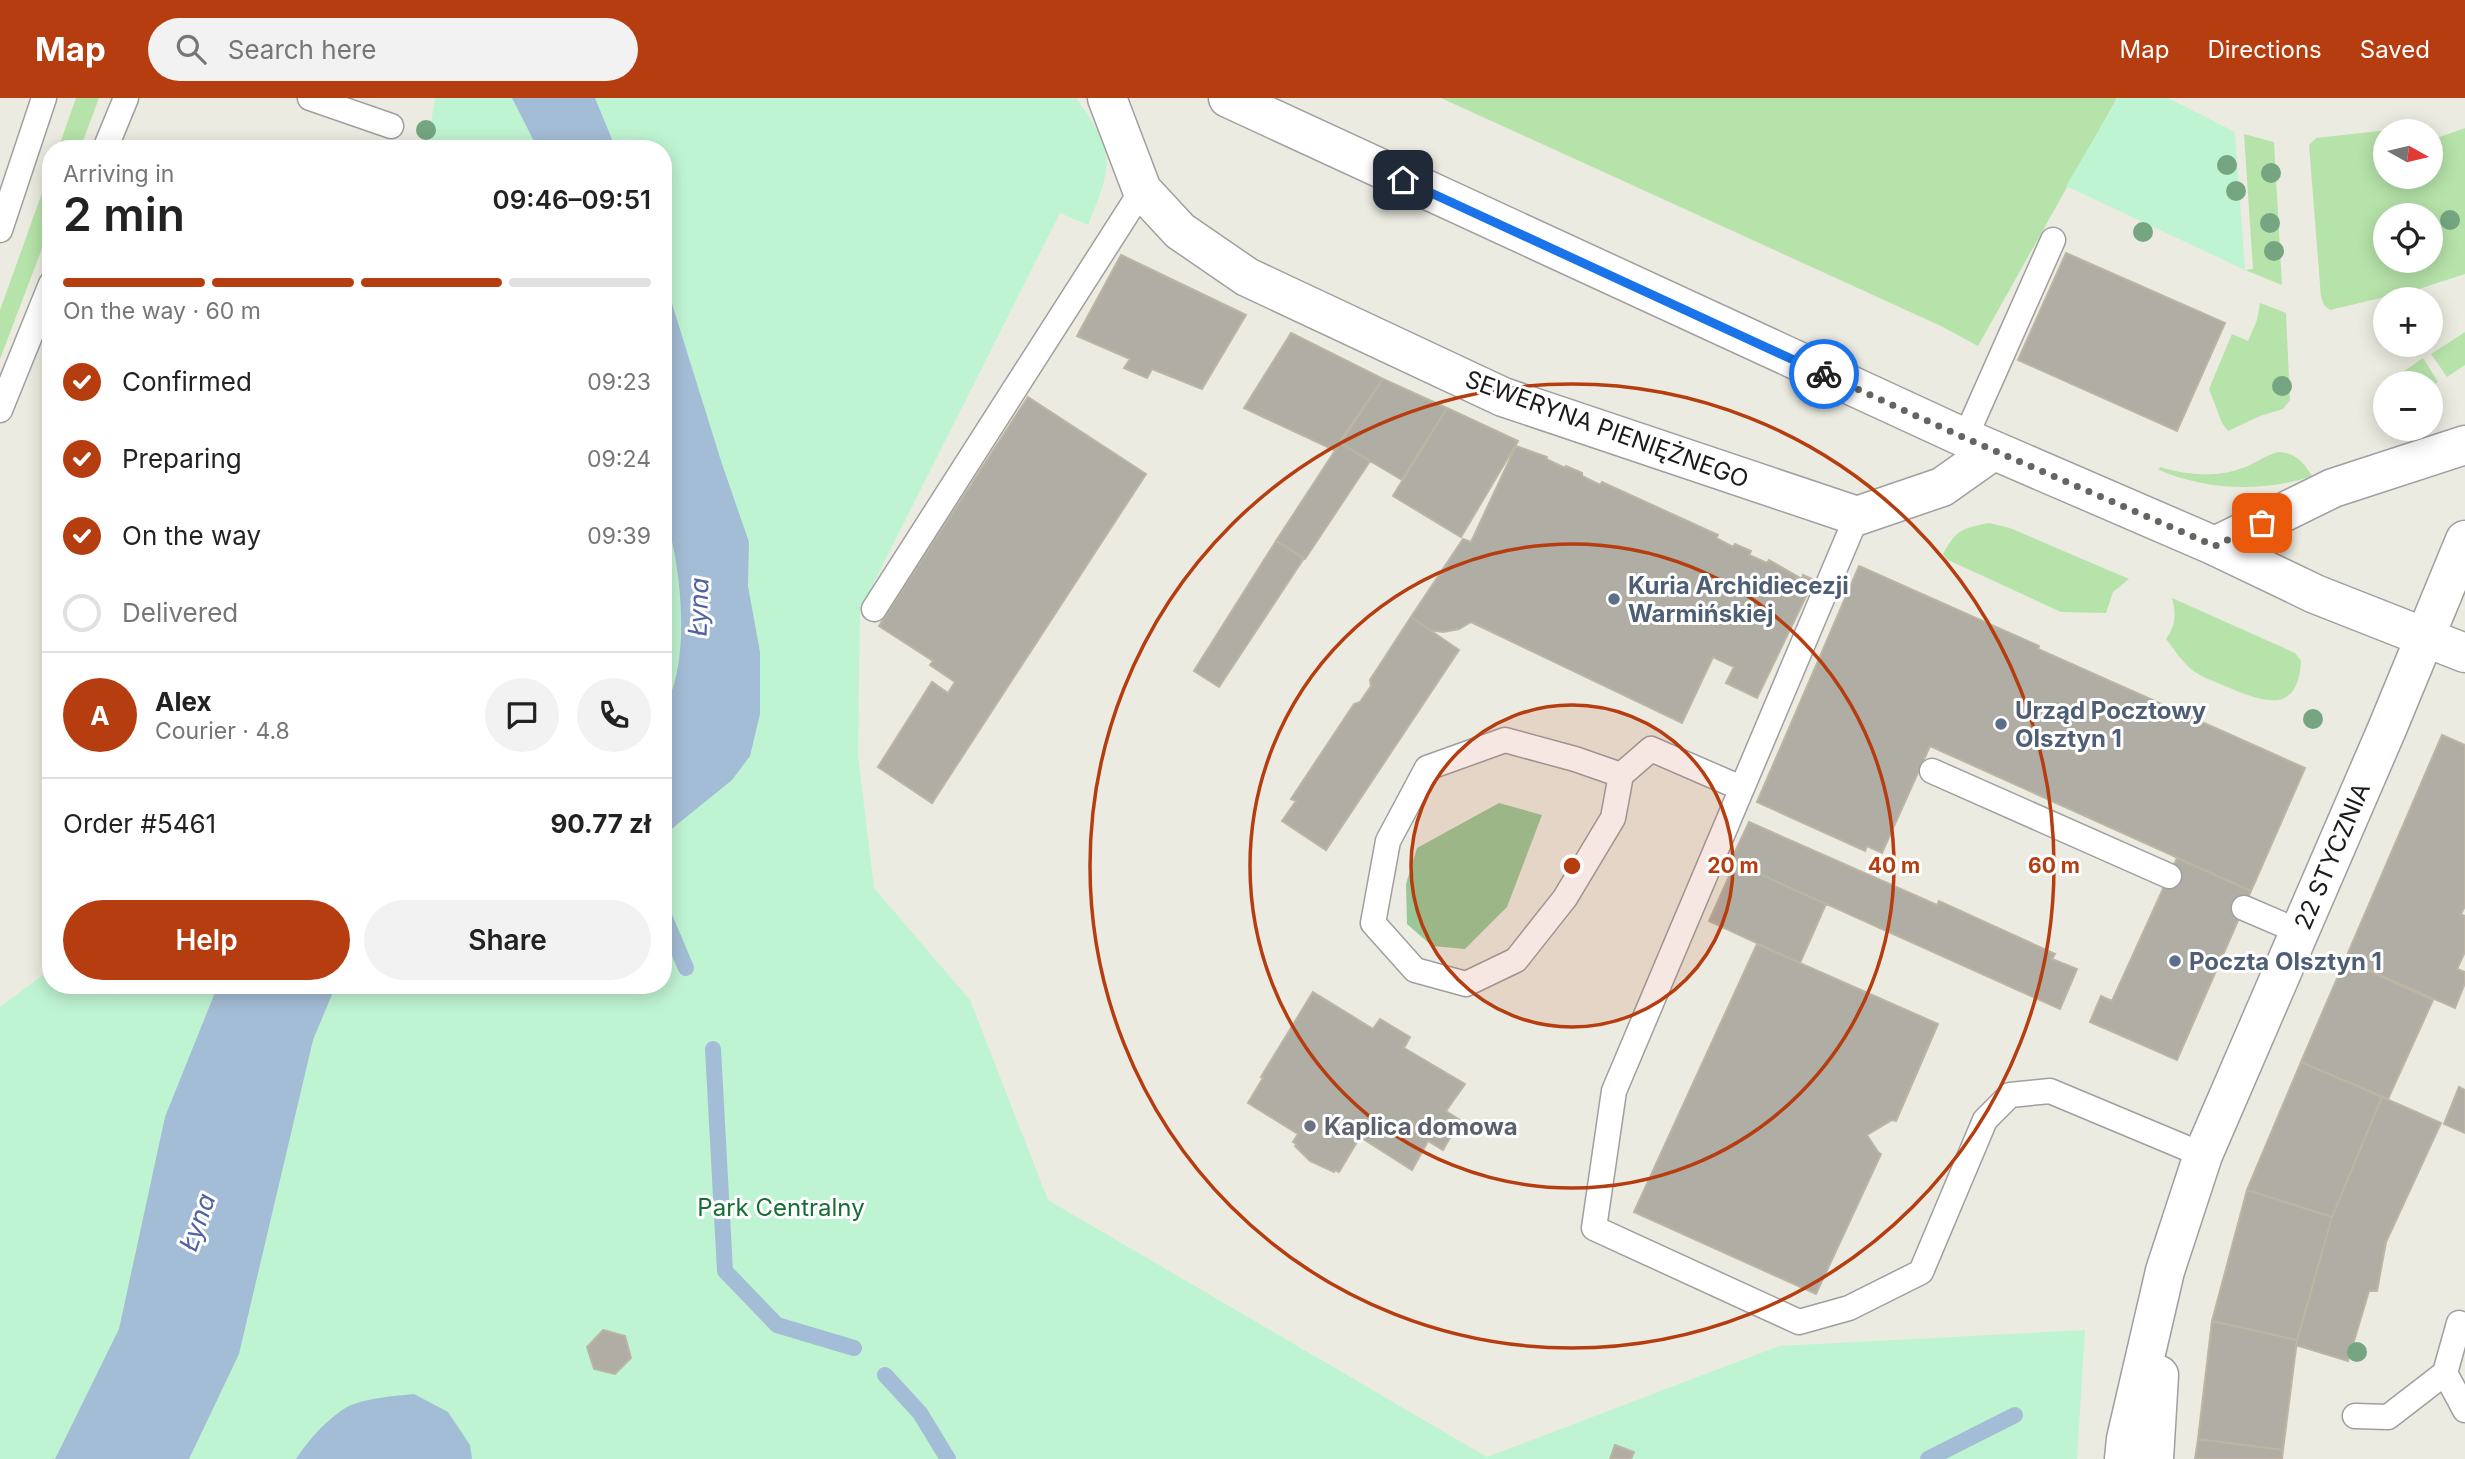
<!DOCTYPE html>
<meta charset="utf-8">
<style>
:root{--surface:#fff;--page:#f2f2f2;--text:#222;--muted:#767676;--line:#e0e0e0;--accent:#b63d0f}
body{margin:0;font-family:Inter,sans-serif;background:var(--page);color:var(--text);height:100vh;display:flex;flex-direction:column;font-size:26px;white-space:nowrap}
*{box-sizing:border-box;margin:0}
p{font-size:23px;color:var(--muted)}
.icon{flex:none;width:38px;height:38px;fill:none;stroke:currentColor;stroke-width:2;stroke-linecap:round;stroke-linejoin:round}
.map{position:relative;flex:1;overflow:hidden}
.panel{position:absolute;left:42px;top:42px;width:630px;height:854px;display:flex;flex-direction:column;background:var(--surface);border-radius:28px;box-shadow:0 4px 18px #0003}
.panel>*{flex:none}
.needle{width:46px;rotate:98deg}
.tools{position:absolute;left:2373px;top:21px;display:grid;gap:14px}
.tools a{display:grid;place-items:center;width:70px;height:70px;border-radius:50%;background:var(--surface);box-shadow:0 4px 18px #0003;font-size:35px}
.pin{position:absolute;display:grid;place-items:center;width:60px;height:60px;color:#fff;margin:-30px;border-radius:14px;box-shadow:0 4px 10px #0006}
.courier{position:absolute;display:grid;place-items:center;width:70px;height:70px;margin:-35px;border:5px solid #1a73e8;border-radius:50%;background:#fff;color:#222;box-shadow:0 2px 9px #0007}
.headline em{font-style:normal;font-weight:600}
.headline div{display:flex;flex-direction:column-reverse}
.headline{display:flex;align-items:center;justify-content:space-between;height:119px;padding:0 21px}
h1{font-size:46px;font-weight:600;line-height:52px}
.bar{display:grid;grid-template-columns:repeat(4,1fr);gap:10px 7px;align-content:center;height:84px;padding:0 21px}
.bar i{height:9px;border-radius:5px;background:var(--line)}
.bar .on{background:var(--accent)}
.bar p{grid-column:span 4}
.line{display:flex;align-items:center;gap:18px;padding:0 21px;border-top:2px solid var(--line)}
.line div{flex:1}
.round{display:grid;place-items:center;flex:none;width:74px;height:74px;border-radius:37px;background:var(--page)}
ol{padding:0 21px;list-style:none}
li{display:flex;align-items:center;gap:21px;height:77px}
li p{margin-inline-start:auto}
li .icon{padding:7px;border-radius:50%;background:var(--accent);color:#fff;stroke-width:4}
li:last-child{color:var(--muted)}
li i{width:38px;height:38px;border:4px solid var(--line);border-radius:50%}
.action{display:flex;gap:14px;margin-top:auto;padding:14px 21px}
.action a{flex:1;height:80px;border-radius:42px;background:var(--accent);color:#fff;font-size:28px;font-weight:600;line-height:80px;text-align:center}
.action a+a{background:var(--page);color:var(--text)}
header{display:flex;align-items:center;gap:42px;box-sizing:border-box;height:98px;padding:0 35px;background:var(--accent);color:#fff}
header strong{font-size:33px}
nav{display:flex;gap:38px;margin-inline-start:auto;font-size:24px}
.search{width:490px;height:63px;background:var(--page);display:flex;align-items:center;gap:18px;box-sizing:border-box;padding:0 24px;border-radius:38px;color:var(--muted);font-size:26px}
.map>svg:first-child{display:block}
.grass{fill:#b6e3a9;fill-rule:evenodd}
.forest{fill:#99c898}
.park{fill:#bff4d2}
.water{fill:#a4bdd6}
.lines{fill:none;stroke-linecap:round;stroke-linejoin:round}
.stream{stroke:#a4bdd6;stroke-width:16}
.building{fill:#b0ada4;stroke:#bcb5a4;stroke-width:2}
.service-casing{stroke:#9f9f9f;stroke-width:27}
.minor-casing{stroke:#9f9f9f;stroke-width:41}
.tertiary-casing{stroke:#9f9f9f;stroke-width:41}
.service{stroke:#fff;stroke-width:24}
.minor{stroke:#fff;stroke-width:38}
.tertiary{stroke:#fff;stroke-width:38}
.tree{fill:#75a681}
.done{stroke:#646460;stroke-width:7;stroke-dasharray:0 12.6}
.route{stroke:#1a73e8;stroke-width:9}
.ring{fill:none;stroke:#b63d0f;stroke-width:3.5}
.service-dot{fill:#5c6f8a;stroke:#fff;stroke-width:2.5}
.worship-dot{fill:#6b7280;stroke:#fff;stroke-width:2.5}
.labels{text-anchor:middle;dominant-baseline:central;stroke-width:6;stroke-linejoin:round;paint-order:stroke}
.street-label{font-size:24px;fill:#1b1b1b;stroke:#fff}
.service-label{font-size:24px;font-weight:bold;fill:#4e5e75;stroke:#fff;text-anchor:start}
.worship-label{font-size:24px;font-weight:bold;fill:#5b616d;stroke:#fff;text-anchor:start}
.park-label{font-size:24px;fill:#136e33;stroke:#fff}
.water-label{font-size:26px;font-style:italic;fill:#5062a2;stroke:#fff}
.centre{fill:#b63d0f;stroke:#fff;stroke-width:3.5}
.ring-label{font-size:21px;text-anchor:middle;font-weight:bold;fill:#b63d0f;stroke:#fff;stroke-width:6;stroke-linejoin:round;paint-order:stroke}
</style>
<header>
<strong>Map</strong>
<div class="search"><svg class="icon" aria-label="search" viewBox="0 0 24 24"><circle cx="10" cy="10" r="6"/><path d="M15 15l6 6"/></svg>Search here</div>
<nav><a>Map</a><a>Directions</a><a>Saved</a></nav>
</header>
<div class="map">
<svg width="2465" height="1361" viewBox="0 0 2465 1361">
<rect width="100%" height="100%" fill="#ecebe1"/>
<path class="grass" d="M76,0H99L80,51H58Z
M1441,0H2117L1978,248L1941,228Z
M2425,28L2427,33H2385V79H2431V42L2465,30V176L2419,191L2330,212L2324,207L2321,199L2309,47L2316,40ZM2385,117H2431V163H2385Z
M2244,36L2274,44L2282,187L2245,172L2253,171Z
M51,70V127L0,261V212Z
M2260,205L2286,215L2290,302L2283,311L2260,318L2228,333L2222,325L2209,291L2232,236L2248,243L2257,222Z
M2465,234V267L2447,279L2431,256Z
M2423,260L2438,284L2431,288V285H2387Z
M2278,354C2296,355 2303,364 2312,378C2263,395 2206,392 2159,372L2160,369C2189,378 2219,380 2248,368C2258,363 2267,357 2278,354Z
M1989,425L2010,430L2129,481L2113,494L2106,515L2061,514L1946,461L1943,456C1957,431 1961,431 1989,425Z
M2172,500L2295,555L2301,563C2298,616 2266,605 2230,590C2219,585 2205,581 2195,574C2184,567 2174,551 2166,541C2176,527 2176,516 2172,500Z"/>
<path class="forest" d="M1499,705L1542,717L1507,809L1465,851L1432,848L1407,826L1406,786L1417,750Z"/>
<path class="park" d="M435,0H1076C1116,55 1113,66 1088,127L1060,115L860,512L858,657L874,790L970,902L1048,1102L1487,1359L1779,1248L2085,1232L2077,1361H0V909L51,871V887H663V51H427Z
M2118,0H2168L2235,34L2245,172L2066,88Z"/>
<path class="water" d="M512,0H595L616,51H538Z
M663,177L722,366L749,444L748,488L760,554V616L750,658L732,682L663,738V612C692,567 682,462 663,413Z
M218,887H336L313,942L239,1256L189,1361H55L119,1231L165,1019Z
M414,1296L448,1314L470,1347L472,1361H296C309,1341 327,1321 347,1309C364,1300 395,1298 414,1296Z"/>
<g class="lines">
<path class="stream" d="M663,816L686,870
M713,951L725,1173L777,1227L854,1250
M885,1277L920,1315L948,1361
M1928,1361L2015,1317"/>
</g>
<path class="building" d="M2066,155L2225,225L2177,333L2018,262Z
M1121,157L1246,217L1202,291L1152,271L1147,280L1124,270L1130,261L1077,238Z
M1291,235L1383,281L1334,352L1244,310Z
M1383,281L1447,310L1402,382L1340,345Z
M1028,299L1146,376L932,705L878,669L932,584L948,595L955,584L930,567L933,563L879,528Z
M1447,310L1518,343L1461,439L1393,398Z
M1340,345L1370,363L1305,461L1276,443Z
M1516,348L1547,359L1546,361L1565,370L1566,368L1582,375V378L1600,387L1602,384L1718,437L1716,440L1733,449L1735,446L1751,453L1749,457L1767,465L1769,462L1802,481L1803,477L1814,482L1757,600L1726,585L1734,569L1713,559L1682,625L1471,524L1459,531L1443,534L1430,532L1411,519L1463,441L1471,444Z
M1276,443L1304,460L1219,589L1194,573Z
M1859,468L2039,548L2038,551L2305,670L2251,793L1930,648L1882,755L1867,748L1865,753L1757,704Z
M1411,519L1459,552L1326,752L1282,723L1296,703L1291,701L1354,606L1360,604L1371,588L1370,582Z
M2442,637L2465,647V808L2461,816L2465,818V854L2457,871L2465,874V885L2455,910L2345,862Z
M1749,724L1937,807L1939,803L2055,856L2052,861L2077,871L2060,911L1733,764V758Z
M2177,760L2251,793L2177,962L2090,924L2101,898L2112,903Z
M1735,765L1826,806L1800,865L1709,823Z
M1757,846L1938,926L1896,1023L1892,1022L1867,1037L1878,1054L1881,1056L1816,1196L1634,1114Z
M2345,862L2433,902L2388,1001L2301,964Z
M1313,894L1373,931L1380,921L1410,939L1404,950L1465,986L1446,1013L1460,1022L1443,1052L1428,1043L1412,1072L1360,1039L1339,1074L1335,1072L1334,1074L1310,1063L1295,1048L1296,1046L1293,1044L1298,1036L1248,1005L1263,980L1261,979L1264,974Z
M2301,964L2382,999L2332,1119L2247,1092Z
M2459,989L2465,992V1035L2444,1026Z
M2382,999L2441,1025L2386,1144L2377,1193H2369L2348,1263L2296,1247L2332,1119Z
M2247,1092L2332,1119L2297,1242L2212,1223Z
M2212,1223L2297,1242L2283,1352L2198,1341Z
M603,1232L625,1238L631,1260L615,1276L594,1271L587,1249Z
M2198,1341L2283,1352L2282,1361H2195Z
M1615,1347L1634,1354L1631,1361H1610Z"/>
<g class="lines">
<g class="service-casing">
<path id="service" d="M310,0L391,28
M105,51L126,0
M0,132L44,0
M0,312L51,186
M1965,340L2053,142
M1857,418L1614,993L1594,1130L1799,1224L1849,1210L1921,1174L1985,1022L2010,997L2050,993L2203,1057
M874,511L1142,92
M1932,673L2169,778
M1621,677L1613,720L1565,800L1516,862L1466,886L1415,872L1373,825L1388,743L1427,670L1505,642L1575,661L1621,677L1651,651L1741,690
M2244,810L2300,834
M2459,1225L2445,1275L2465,1312
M2355,1318L2388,1319L2445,1275"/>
</g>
<g class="minor-casing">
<path id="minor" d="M1107,0L1142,92L1180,133L1247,179L1503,299L1857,418L1942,389L1993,353
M2215,448L2333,390L2465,347
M2124,1361L2126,1341L2165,1173L2203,1057L2387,631L2465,442
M2154,1361L2159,1277"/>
</g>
<g class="tertiary-casing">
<path id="tertiary" d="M1228,0L1965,340L2215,448L2315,496L2465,555"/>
</g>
<use href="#service" class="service"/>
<use href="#minor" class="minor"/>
<use href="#tertiary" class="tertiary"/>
</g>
<g class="tree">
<circle cx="426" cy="32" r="10"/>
<circle cx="2227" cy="67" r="10"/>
<circle cx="2271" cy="75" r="10"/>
<circle cx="2236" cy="93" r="10"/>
<circle cx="2450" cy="122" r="10"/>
<circle cx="2270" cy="125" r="10"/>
<circle cx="2143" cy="134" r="10"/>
<circle cx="2274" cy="153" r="10"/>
<circle cx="2282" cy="288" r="10"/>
<circle cx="2313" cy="621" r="10"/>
<circle cx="2357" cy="1254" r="10"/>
</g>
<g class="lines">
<path class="done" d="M1824,276L1965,340L2215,448L2262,425"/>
<path class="route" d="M1403,82L1824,276"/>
</g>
<circle cx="1572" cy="768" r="161" fill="#b63d0f" fill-opacity=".12"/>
<g class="ring">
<circle cx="1572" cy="768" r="161"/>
<circle cx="1572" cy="768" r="322"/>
<circle cx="1572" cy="768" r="482"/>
</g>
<g class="service-dot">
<circle cx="1614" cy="501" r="7"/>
<circle cx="2001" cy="626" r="7"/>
<circle cx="2175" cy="863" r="7"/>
</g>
<circle class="worship-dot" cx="1310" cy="1028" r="7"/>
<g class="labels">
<g class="street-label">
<text transform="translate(1607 331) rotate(20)">SEWERYNA PIENIĘŻNEGO</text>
<text transform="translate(2332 758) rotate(-67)">22 STYCZNIA</text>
</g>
<g class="service-label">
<text x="1628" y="487">Kuria Archidiecezji<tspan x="1628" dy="28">Warmińskiej</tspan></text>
<text x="2015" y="612">Urząd Pocztowy<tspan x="2015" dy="28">Olsztyn 1</tspan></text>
<text x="2189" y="863">Poczta Olsztyn 1</text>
</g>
<g class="worship-label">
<text x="1324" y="1028">Kaplica domowa</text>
</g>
<g class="park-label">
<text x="781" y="1109">Park Centralny</text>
</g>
<g class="water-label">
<text transform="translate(698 509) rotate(-88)">Łyna</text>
<text transform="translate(197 1124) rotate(-70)">Łyna</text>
</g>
</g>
<circle cx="1572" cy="768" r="10" class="centre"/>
<g class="ring-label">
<text x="1733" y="775">20 m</text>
<text x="1894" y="775">40 m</text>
<text x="2054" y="775">60 m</text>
</g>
</svg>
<div class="tools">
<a><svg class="needle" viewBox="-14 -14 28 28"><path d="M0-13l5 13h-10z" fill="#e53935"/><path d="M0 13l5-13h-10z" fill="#767676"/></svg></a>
<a><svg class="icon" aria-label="locate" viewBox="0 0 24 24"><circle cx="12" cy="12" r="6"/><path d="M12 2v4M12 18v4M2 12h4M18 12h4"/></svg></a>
<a>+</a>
<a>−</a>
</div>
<div class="pin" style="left:2262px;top:425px;background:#ea580c"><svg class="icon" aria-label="bag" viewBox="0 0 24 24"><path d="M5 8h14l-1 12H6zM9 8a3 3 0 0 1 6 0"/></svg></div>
<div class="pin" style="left:1403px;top:82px;background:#1f2937"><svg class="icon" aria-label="home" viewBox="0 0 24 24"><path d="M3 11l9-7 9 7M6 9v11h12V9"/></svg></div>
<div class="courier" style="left:1824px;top:276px"><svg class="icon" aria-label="bike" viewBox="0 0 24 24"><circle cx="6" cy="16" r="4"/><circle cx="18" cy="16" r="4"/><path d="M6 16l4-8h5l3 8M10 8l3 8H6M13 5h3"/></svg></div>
<section class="panel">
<div class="headline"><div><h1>2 min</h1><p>Arriving in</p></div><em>09:46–09:51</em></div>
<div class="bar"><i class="on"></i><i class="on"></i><i class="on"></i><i></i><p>On the way · 60 m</p></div>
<ol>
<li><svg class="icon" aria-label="check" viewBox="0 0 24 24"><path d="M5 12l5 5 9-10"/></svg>Confirmed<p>09:23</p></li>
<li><svg class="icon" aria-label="check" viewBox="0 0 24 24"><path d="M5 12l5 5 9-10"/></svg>Preparing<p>09:24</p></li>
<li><svg class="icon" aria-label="check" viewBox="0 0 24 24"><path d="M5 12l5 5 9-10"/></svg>On the way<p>09:39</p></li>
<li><i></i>Delivered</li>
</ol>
<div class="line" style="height:126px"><b class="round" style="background:var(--accent);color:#fff">A</b><div><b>Alex</b><p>Courier · 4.8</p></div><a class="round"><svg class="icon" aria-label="chat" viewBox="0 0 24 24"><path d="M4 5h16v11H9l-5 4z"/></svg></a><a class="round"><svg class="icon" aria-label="phone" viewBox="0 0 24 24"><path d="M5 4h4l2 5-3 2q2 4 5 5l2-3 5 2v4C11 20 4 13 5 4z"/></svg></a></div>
<div class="line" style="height:91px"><div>Order #5461</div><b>90.77 zł</b></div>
<div class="action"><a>Help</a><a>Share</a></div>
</section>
</div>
